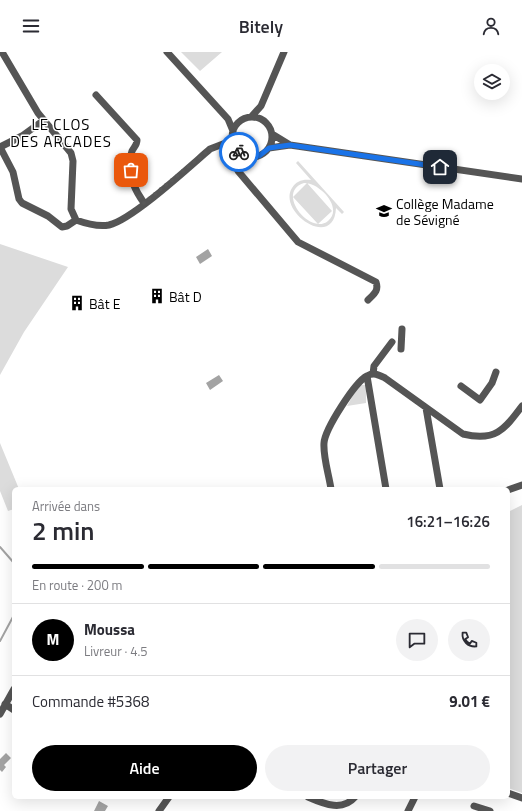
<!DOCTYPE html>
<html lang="fr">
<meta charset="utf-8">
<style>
:root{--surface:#fff;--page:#f2f2f3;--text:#2b2b33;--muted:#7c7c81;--line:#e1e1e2;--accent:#000}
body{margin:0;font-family:"Titillium Web",sans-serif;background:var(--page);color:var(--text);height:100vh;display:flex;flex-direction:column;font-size:15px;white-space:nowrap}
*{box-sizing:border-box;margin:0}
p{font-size:13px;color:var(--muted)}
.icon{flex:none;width:22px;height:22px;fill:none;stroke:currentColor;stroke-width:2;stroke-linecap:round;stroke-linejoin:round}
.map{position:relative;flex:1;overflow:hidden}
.panel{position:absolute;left:12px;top:435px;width:498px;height:312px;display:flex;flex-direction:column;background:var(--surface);border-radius:6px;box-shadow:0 4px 16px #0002}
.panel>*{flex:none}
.tools{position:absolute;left:474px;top:12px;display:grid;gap:8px}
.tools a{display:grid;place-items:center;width:36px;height:36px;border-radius:50%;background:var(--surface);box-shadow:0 4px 16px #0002;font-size:20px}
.pin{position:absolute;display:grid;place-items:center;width:34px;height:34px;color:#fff;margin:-17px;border-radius:8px;box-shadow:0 2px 6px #0006}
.courier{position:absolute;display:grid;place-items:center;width:40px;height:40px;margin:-20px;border:3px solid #1a73e8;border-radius:50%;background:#fff;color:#222;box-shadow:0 1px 5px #0007}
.summary em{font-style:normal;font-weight:600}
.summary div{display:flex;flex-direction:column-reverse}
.summary{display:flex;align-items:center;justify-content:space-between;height:68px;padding:0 20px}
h1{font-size:26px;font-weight:600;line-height:30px}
.bar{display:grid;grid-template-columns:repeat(4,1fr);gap:6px 4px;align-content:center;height:48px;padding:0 20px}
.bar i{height:5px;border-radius:3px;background:var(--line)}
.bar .selected{background:var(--accent)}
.bar p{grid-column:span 4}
.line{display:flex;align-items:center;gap:10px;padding:0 20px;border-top:1px solid var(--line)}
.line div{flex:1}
.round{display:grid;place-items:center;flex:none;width:42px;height:42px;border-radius:21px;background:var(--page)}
.action{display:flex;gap:8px;margin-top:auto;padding:8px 20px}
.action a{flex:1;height:46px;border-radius:24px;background:var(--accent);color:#fff;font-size:16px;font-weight:600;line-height:46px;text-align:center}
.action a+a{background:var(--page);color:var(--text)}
header{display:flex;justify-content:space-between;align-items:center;height:52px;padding:0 20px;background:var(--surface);font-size:18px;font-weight:600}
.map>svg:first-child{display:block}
.green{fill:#dcdcdc;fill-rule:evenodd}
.water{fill:#a3a3a3}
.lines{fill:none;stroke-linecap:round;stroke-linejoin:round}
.stream{stroke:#a3a3a3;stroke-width:2}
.minor{stroke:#555;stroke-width:7}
.done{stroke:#595959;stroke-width:4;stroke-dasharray:0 7.2}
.route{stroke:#1a73e8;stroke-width:5}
.labels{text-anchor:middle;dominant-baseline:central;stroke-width:3;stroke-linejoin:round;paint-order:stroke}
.poi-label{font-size:14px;fill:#000;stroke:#fff;text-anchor:start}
.neighbourhood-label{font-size:15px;letter-spacing:1px;fill:#000;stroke:#fff}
</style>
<header><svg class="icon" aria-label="menu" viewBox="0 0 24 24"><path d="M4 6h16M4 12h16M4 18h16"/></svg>Bitely<svg class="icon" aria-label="person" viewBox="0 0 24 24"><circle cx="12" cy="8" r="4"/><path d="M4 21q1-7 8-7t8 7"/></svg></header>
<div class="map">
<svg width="522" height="759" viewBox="0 0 522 759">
<rect width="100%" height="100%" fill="#fff"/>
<path class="green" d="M181,0H222L200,19Z
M298,109L344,160L342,162L336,156C334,199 277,160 292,136C296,129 303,127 311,128L296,111ZM304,131C319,130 344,156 328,169C310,184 275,140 304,131Z
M307,131L332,159L318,172L293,145Z
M0,192L68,215L24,280L0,323Z
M359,333H366V351L347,354Z
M0,391L19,437H14V457L8,459L0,439Z
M522,453V741L508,736V460Z"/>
<path class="water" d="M208,197L212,204L200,212L196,205Z
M219,323L223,329L210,338L206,331Z
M6,701L11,706L4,713L6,715L2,720L0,718V707Z
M99,749L108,754L105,759H94Z"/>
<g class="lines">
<path class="stream" d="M0,495L14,511
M0,589L14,563"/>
<path class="minor" d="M2,0L38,61L71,101L73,109L71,157L76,168C87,172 98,175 109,173C133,167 189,115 210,97L223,92L234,94
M167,0L228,67L233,79
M96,43L137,88C137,93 134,95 132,99C125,118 134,137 144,151
M251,65L261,54L284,0
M232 85a20 20 0 1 1 40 0a20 20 0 1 1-40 0Z
M272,82L290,93
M0,95L13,120L19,147L22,151L48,164L62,175L67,174L76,168
M0,95L22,84L44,68
M269,96L290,93L522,127
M238,99L236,113L238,119L298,190L376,230C379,239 374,242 368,248
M401,297L402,277
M373,322L374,314L392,290
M367,324L386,437
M461,334L480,348L492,331L496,320
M426,356L440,437
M331,437C329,423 323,405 324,391C325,377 355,330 367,324C374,320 379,323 385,326L463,382C495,390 504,378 522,354
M508,438L522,433
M5,652L14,658
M0,662L14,637
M508,741L522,746
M308,745C326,753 343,759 355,745
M474,754L490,759
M159,759L169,745
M408,759L415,745"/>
</g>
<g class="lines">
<path class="done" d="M131,118C131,132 137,140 144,151L210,97L223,92L234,94L239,100"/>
<path class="route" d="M239,100L246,104L252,105L259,104L269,96L290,93L440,115"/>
</g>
<defs>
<g id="school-bare" transform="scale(1.2)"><path d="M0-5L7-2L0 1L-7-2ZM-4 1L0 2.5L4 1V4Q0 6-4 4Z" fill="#000" stroke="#fff" stroke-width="2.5" paint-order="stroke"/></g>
<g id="building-bare" transform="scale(1.2)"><path d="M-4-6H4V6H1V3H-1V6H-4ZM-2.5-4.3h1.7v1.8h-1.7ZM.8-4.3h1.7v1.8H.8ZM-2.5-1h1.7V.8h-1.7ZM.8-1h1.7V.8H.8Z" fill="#000" stroke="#fff" stroke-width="2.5" paint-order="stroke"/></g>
</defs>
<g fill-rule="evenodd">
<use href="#school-bare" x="384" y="159"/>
<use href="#building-bare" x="157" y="244"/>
<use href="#building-bare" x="77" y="251"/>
</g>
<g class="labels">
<g class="poi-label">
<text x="396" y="151">Collège Madame<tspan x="396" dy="16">de Sévigné</tspan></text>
<text x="169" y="244">Bât D</text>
<text x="89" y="251">Bât E</text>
</g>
<g class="neighbourhood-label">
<text x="61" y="72">LE CLOS<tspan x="61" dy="17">DES ARCADES</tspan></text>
</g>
</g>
</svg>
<div class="tools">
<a><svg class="icon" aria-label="layers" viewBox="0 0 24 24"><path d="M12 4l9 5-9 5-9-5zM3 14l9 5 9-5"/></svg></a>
</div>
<div class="pin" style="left:131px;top:118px;background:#ea580c"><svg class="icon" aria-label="bag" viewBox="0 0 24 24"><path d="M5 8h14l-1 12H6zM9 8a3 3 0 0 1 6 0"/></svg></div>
<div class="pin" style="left:440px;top:115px;background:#1f2937"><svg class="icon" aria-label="home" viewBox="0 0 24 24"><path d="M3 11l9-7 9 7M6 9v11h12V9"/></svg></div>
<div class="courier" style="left:239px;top:100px"><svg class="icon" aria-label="bike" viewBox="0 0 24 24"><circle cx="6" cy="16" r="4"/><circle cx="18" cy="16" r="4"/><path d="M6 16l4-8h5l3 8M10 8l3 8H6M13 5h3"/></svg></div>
<section class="panel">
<div class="summary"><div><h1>2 min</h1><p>Arrivée dans</p></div><em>16:21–16:26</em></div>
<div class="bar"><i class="selected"></i><i class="selected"></i><i class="selected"></i><i></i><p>En route · 200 m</p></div>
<div class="line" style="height:72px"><b class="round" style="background:var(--accent);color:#fff">M</b><div><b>Moussa</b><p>Livreur · 4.5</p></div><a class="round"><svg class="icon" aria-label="chat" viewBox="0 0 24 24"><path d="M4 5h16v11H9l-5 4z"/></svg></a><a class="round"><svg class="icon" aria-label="phone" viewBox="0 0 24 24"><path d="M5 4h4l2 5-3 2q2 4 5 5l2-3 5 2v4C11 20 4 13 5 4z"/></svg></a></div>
<div class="line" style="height:52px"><div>Commande #5368</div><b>9.01 €</b></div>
<div class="action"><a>Aide</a><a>Partager</a></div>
</section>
</div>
